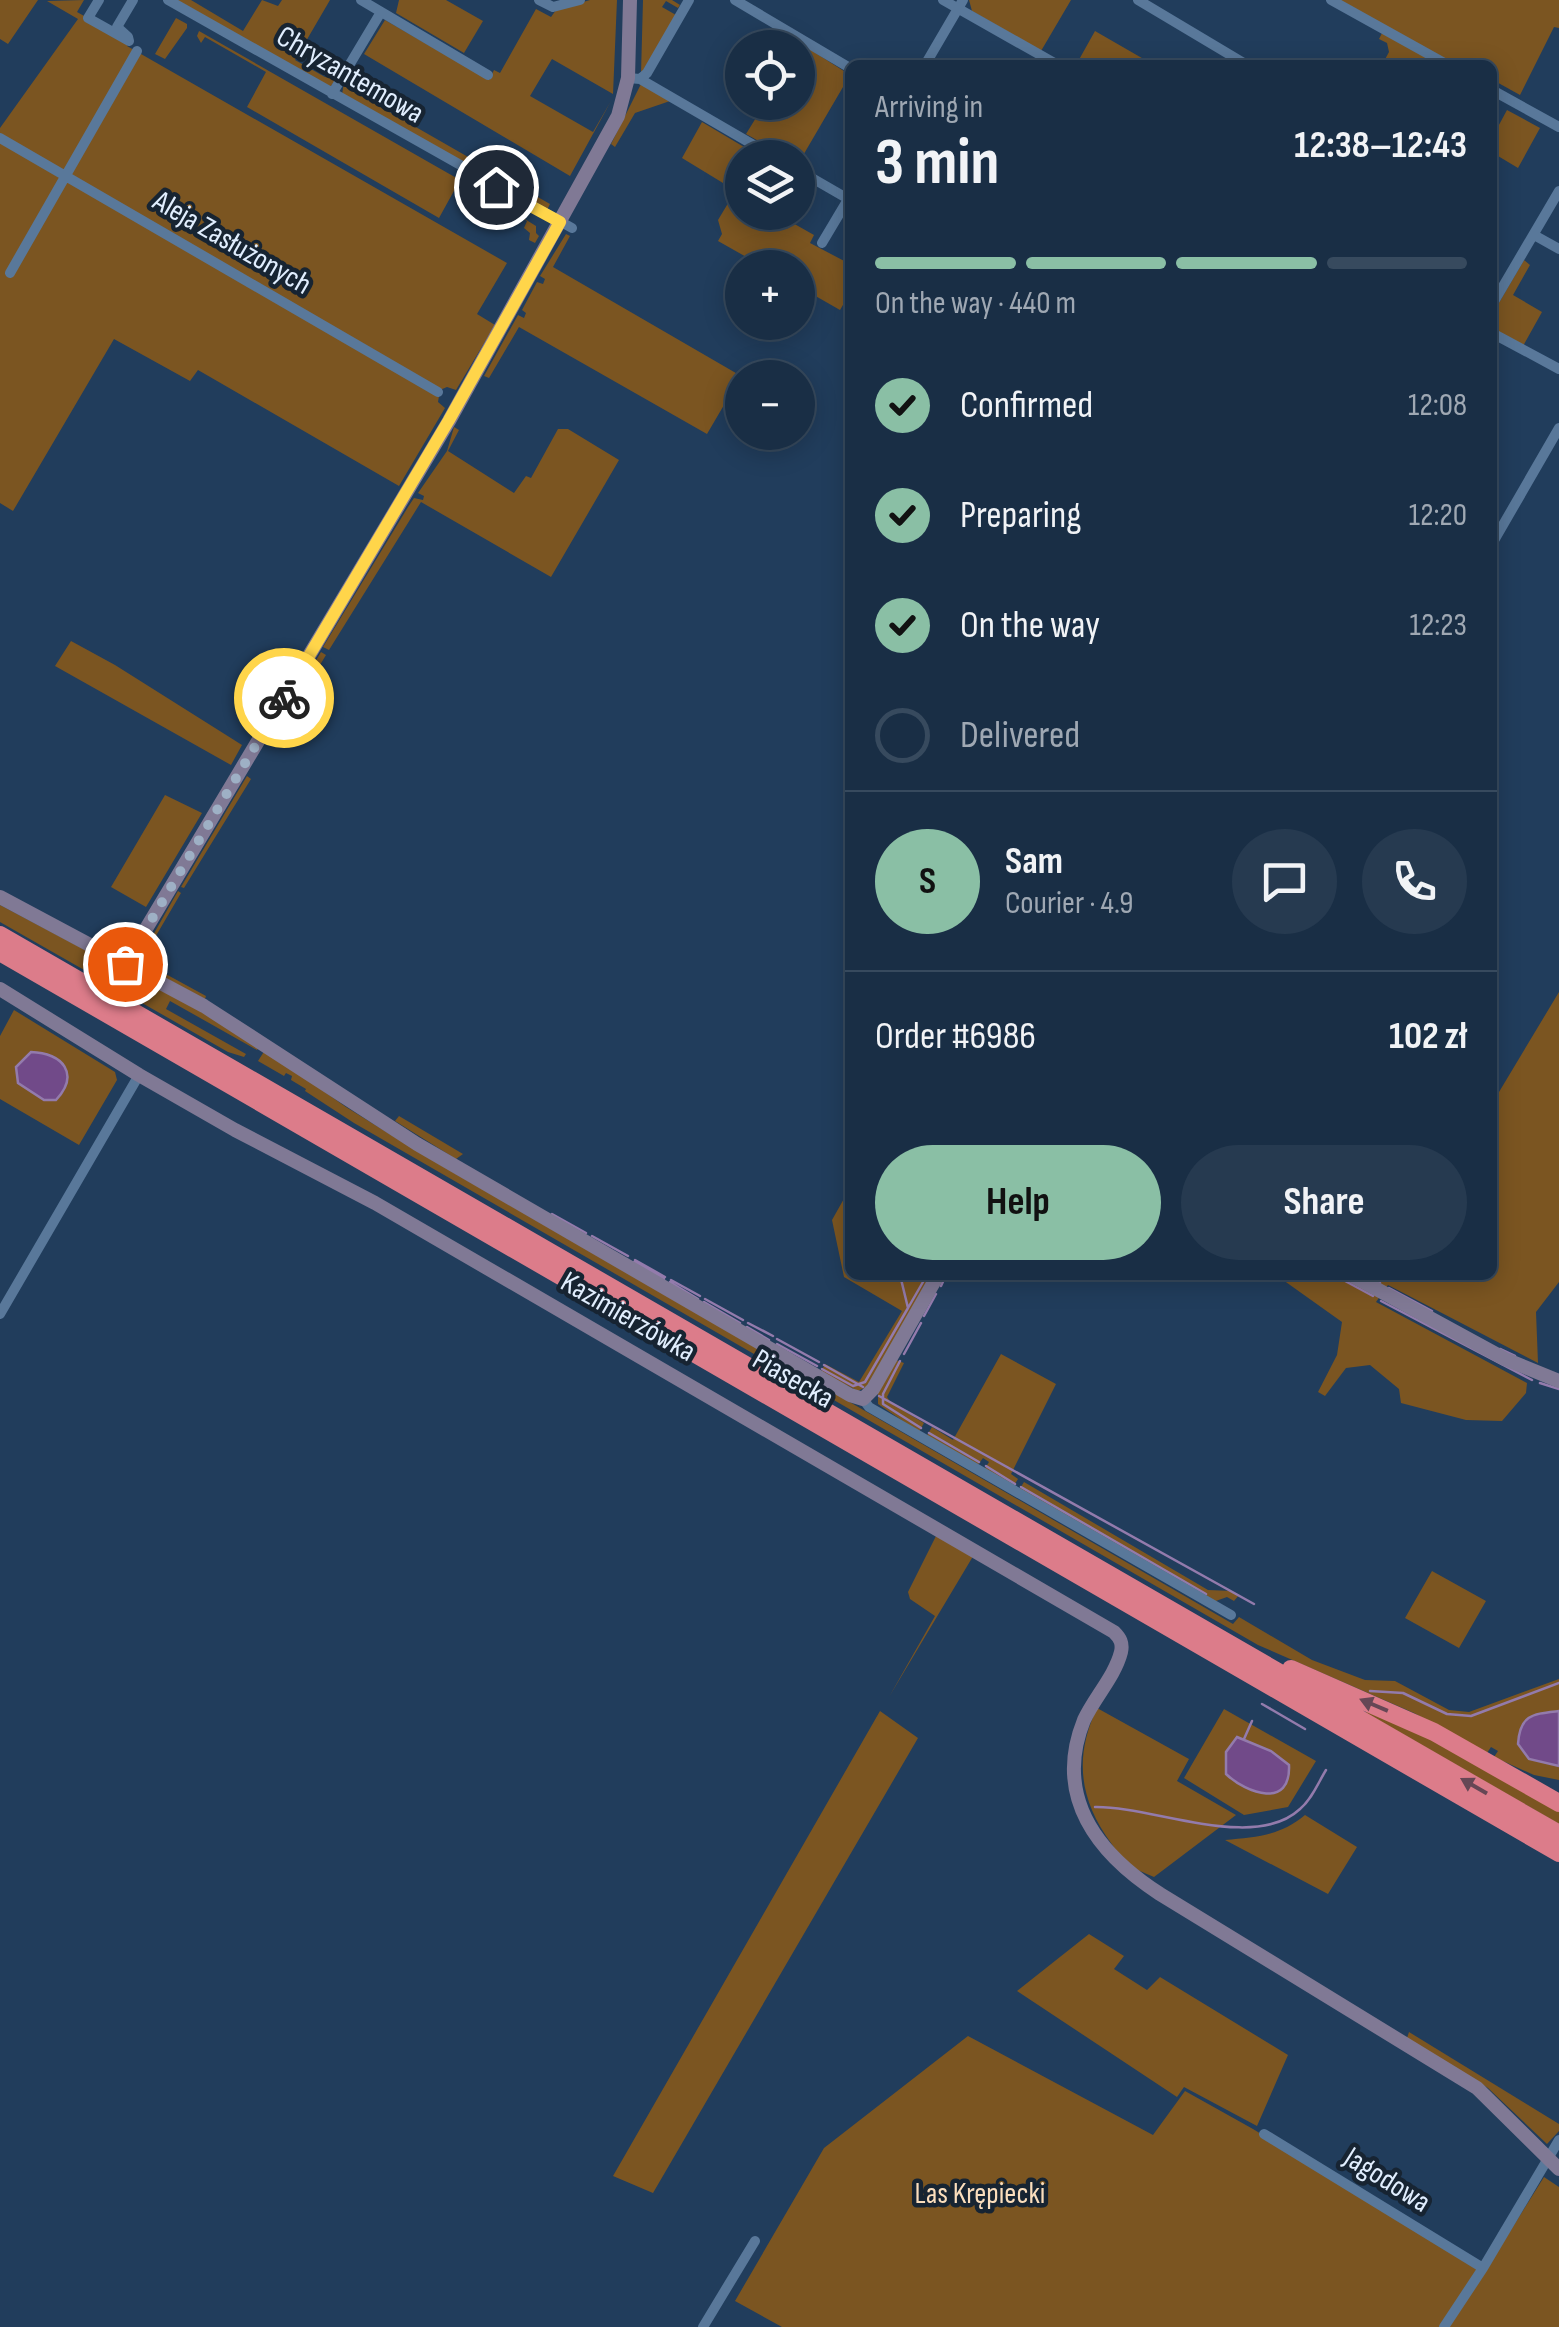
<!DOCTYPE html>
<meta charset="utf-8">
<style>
:root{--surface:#192e45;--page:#263a50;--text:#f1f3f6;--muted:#9fa8b3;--line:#374a5e;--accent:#8abfa5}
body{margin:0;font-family:"Sofia Sans Condensed",sans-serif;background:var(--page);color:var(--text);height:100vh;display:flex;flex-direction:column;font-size:38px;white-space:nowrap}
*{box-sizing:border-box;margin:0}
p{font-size:32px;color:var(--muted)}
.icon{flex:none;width:55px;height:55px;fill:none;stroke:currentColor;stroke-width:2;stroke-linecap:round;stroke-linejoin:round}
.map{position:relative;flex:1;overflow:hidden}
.details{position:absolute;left:845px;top:60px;width:652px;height:1220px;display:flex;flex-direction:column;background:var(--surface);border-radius:15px;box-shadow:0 5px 25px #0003,0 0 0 2px var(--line)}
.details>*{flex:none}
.controls{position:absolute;left:725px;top:30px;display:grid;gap:20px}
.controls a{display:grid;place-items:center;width:90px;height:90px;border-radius:50%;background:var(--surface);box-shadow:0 5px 25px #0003,0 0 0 2px var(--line);font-size:50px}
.pin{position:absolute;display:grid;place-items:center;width:85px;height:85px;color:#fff;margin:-42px;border:5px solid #fff;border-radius:50%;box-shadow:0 2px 10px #0007}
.courier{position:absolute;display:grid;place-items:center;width:100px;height:100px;margin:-50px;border:8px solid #ffd54a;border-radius:50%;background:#fff;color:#222;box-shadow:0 2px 12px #0007}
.head em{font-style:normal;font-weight:700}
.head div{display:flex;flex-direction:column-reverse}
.head{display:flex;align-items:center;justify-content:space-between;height:170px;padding:0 30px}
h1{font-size:65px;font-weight:700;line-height:75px}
.bar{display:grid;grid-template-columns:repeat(4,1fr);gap:15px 10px;align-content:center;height:120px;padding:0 30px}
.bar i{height:12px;border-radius:8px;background:var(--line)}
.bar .selected{background:var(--accent)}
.bar p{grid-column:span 4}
.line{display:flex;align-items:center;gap:25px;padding:0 30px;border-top:2px solid var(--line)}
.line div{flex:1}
.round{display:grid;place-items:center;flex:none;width:105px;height:105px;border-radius:52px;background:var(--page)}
ol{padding:0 30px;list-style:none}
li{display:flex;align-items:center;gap:30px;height:110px}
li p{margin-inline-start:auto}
li .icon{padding:10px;border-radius:50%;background:var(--accent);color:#111;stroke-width:4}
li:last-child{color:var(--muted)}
li i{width:55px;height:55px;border:5px solid var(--line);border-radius:50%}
.cta{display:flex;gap:20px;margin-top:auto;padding:20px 30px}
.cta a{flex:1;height:115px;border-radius:60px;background:var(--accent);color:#111;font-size:40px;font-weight:700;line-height:115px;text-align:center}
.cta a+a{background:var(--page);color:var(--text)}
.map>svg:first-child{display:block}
.green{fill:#7b5521}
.water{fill:#714a89;stroke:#937bac;stroke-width:2.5}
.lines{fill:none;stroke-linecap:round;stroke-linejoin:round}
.stream{stroke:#937bac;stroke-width:2.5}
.street{stroke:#59789a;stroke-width:10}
.secondary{stroke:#807995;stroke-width:14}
.highway{stroke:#dc7c8a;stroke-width:18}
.oneway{fill:#664755}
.done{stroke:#9eb0c5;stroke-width:10;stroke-dasharray:0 18}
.route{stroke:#ffd54a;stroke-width:12}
.labels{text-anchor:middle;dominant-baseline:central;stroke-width:9;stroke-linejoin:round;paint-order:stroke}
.street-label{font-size:30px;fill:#e1eefe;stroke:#172432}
.park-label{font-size:30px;fill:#fbdebd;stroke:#172432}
</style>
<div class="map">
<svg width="1559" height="2327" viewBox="0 0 1559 2327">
<rect width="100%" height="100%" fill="#213d5c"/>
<path class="green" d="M0,0H38L8,44L0,39Z
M84,0L77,12L129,41L127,46L507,263L477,314L495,325L456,390L447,387L440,390L438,402L445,408L399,486L198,370L190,381L114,339L13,511L0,503V128L78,19L47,1Z
M177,0H191L243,31L262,0L278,6L282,0H330L295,60L325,77L337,78L331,86H326Z
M399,0H446L483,21L464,53L396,13Z
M590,0H617L613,94L552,59L530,96L593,132L611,101L570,176L364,54L385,20L489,80L494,70L500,73L536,9L551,17L556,10Z
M643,0H672L680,5L678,8L666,1L662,7L676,15L641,74Z
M969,0H1071L1041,51L972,11Z
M1337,0H1559V28L1554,27L1520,95L1493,80L1492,65H1457Z
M176,18L187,24V28L165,59L155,54Z
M199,31L460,180L439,218L247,107L266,72L205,37L201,43L197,36Z
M1095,31L1154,65H1076Z
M1382,33L1429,59L1427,65H1382L1389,52L1387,43L1379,39Z
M800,43L850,75L798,164V158L787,157L746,134L765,103L798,102Z
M344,82L346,87L550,204L547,210L342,95Z
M641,84L670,101L635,113L615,147L611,144Z
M1507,110L1540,128L1518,168L1493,153V136Z
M702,122L744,147L723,183L682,158Z
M470,185L536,226V233L539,236L535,243L529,240L530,233L524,228L527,221L472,190L468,196L466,190Z
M736,190L742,194V212L775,213L814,235L810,243L850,264V293L840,310L798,286V268L764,267L718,241L722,234L718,220Z
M566,234L570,236L553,267L741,376L707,434L519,327L489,378L484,376L518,315L524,318L526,313L522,310L537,282L543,284L545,279L540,276Z
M1524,260L1530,265L1513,295L1542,312L1523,346L1493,330V313Z
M454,427L459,430L448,451L514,493L526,476L531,478L558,429H568L619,460L551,577L421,502L329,650L323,647L408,507L414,498L423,500L424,496L418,493L447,451Z
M71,641L115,665L242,745L231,765L55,666Z
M321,652L326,655L288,718L283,715Z
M247,776L251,779L184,888L181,887Z
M165,795L202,813L146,907L111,887Z
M178,891L181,893L143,958L151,966L206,996L205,999L147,968L140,958Z
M0,905L201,1011L259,1047L257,1050L170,1001L166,1009L246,1054L244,1057L228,1052L0,922Z
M1559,992V1282L1536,1312L1538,1363L1388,1285L1376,1302L1527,1383L1526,1393L1502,1421L1466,1420L1401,1403L1399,1389L1370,1365L1346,1368L1325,1396L1318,1392L1337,1355L1342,1322L1276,1275H1492L1493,1102Z
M14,1010L115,1072L117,1080L79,1145L0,1099V1036Z
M265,1050L346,1107L425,1156L1233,1624L1239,1617L1312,1660L1365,1680L1395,1681L1449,1710L1469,1712L1559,1679V1780L1534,1775L1494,1757L1498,1751L1491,1747L1487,1753L1414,1713L1258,1645L354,1123L305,1091L306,1089L291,1080L292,1076L286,1073L284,1076L258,1061Z
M399,1116L463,1154L456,1159L395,1121Z
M850,1188V1275H932L868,1386L858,1391L821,1372L825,1364L859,1382L902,1311L844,1277L832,1220Z
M1001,1354L1056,1384L1011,1474L1018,1479L1013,1487L984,1470L989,1462L983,1458L977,1466L926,1437L932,1427L953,1440Z
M896,1360L904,1363L887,1397L891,1403L924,1423L919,1432L878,1404V1393Z
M1024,1482L1208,1590L1232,1591L1239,1595L1234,1601L1227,1597L1213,1602L1019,1490Z
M936,1536L972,1555V1558L889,1697L935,1616L910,1599L908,1592Z
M1432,1571L1486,1601L1459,1648L1405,1618Z
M1097,1708L1189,1759L1177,1781L1236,1815L1154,1877C1145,1873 1133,1869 1125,1862C1119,1858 1116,1849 1111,1843C1079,1799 1074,1757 1097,1708Z
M1224,1709L1316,1761L1288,1807L1244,1815L1184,1778Z
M1369,1709L1425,1735L1559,1809V1824L1366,1713Z
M880,1711L918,1738L653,2193L613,2176Z
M1305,1815L1357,1847L1328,1894L1225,1840C1256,1837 1280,1836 1305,1815Z
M1089,1934L1124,1956L1114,1969L1147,1990L1160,1977L1288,2055L1257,2126L1184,2087L1177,2097L1017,1991Z
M1409,2032L1559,2124V2131L1547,2144L1488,2088L1407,2038Z
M968,2036L1153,2135L1185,2091L1253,2129L1484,2273L1544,2177L1559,2187V2327H782L735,2301L824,2148Z"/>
<path class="water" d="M31,1052C63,1053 80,1074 56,1100H44L18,1083L16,1067Z
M1559,1711V1766L1529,1759L1518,1744C1520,1714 1533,1714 1559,1711Z
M1237,1737L1271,1751L1289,1765C1291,1809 1247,1794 1226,1774V1752Z"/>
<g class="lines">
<path class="stream" d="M552,1214L586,1233
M592,1236L628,1256
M635,1260L665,1277
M634,1262L664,1279
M1334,1275L1373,1296
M1366,1275L1380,1283
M671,1280L700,1296
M670,1282L698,1299
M941,1286L946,1275
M1389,1288L1432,1311
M705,1299L743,1320
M1381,1301L1532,1380
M704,1302L740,1323
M908,1308L927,1275
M924,1316L936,1294
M748,1323L773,1336
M747,1327L769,1340
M777,1339L819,1362
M777,1344L817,1366
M1500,1349L1515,1356
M904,1354L921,1323
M900,1361L883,1394V1404L921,1428
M824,1365L863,1387
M822,1369L853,1386L865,1382L908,1308L900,1275
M1540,1383L1559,1389
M879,1396L1254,1604
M929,1433L979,1462
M986,1466L1015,1484
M1021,1487L1206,1594
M1370,1691L1403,1693L1447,1714L1471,1716L1559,1683
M1262,1704L1305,1729
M1244,1739L1252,1721
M1095,1807C1153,1806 1254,1852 1300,1809C1312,1799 1318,1783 1326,1770"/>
<path class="street" d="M99,0L88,18L129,41L128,37L117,27L133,0
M168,0L572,228
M361,0L488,75
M539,0L553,7L580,0
M735,0L850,68
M943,0L1058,65
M1138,0L1247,65
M1331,0L1448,65
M925,65L963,0
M628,78L640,79L776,158
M640,79L647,73L689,0
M1492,90L1559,127
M332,94L381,12
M0,138L438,392
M798,170L850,200
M1534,235L1559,249
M822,243L850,196
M10,273L137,51
M1492,305L1559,191
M1492,333L1559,369
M1492,544L1559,428
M0,1314L139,1075
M863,1399L869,1407L1231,1615
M1264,2134L1483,2268L1559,2140
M703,2327L755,2241
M1444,2327L1483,2268"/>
<path class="secondary" d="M0,897L204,1006L417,1144L850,1395L863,1399L873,1389L938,1275
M125,964L449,421L618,116L628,78L630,0
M0,989L139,1075L235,1130L375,1203L1114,1632C1120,1638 1123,1643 1121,1652C1115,1676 1094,1698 1084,1720C1053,1797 1098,1854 1160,1894L1477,2088L1559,2169
M1351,1275L1505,1359L1559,1381"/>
<path class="highway" d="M0,935L1559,1834
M0,952L1559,1853
M1291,1669L1434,1732L1559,1803"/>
</g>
<defs><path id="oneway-solid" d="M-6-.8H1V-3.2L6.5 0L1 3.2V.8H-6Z" transform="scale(2.5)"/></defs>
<g class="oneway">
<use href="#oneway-solid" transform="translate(1374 1705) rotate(-157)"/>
<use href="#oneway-solid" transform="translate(1474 1786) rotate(-150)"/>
</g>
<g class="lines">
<path class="done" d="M125,964L284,698"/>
<path class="route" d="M284,698L449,420L560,222L496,187"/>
</g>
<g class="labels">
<g class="street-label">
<text transform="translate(350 75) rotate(30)">Chryzantemowa</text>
<text transform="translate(232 243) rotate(30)">Aleja Zasłużonych</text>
<text transform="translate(628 1317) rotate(30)">Kazimierzówka</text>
<text transform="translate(793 1379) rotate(30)">Piasecka</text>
<text transform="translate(1387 2180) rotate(32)">Jagodowa</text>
</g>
<g class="park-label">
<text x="980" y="2194">Las Krępiecki</text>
</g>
</g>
</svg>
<div class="controls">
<a><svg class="icon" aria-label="locate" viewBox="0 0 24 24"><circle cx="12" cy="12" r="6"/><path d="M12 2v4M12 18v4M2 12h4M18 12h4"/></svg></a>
<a><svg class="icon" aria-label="layers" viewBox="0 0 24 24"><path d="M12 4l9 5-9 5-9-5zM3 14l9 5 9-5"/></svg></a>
<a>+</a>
<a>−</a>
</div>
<div class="pin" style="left:125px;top:964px;background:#ea580c"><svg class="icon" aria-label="bag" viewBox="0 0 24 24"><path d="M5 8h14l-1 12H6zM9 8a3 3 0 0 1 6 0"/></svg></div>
<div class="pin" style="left:496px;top:187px;background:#1f2937"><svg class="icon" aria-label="home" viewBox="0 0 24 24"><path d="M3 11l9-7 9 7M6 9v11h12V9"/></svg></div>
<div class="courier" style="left:284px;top:698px"><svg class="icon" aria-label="bike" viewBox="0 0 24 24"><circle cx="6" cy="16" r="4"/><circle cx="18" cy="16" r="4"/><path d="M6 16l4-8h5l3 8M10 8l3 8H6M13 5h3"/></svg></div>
<section class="details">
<div class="head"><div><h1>3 min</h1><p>Arriving in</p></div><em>12:38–12:43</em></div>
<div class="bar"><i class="selected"></i><i class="selected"></i><i class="selected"></i><i></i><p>On the way · 440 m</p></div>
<ol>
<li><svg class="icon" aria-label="check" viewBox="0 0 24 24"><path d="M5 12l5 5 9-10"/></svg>Confirmed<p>12:08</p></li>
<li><svg class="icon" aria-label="check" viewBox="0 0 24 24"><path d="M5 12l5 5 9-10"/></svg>Preparing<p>12:20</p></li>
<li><svg class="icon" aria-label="check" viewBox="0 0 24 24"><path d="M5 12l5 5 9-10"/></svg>On the way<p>12:23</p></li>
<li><i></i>Delivered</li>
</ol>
<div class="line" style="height:180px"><b class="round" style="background:var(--accent);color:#111">S</b><div><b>Sam</b><p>Courier · 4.9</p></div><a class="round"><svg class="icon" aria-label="chat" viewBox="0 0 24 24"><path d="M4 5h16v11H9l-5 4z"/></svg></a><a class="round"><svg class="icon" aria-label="phone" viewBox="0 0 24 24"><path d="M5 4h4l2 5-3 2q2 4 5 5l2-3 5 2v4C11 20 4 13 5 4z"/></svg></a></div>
<div class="line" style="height:130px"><div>Order #6986</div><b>102 zł</b></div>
<div class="cta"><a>Help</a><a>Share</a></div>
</section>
</div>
